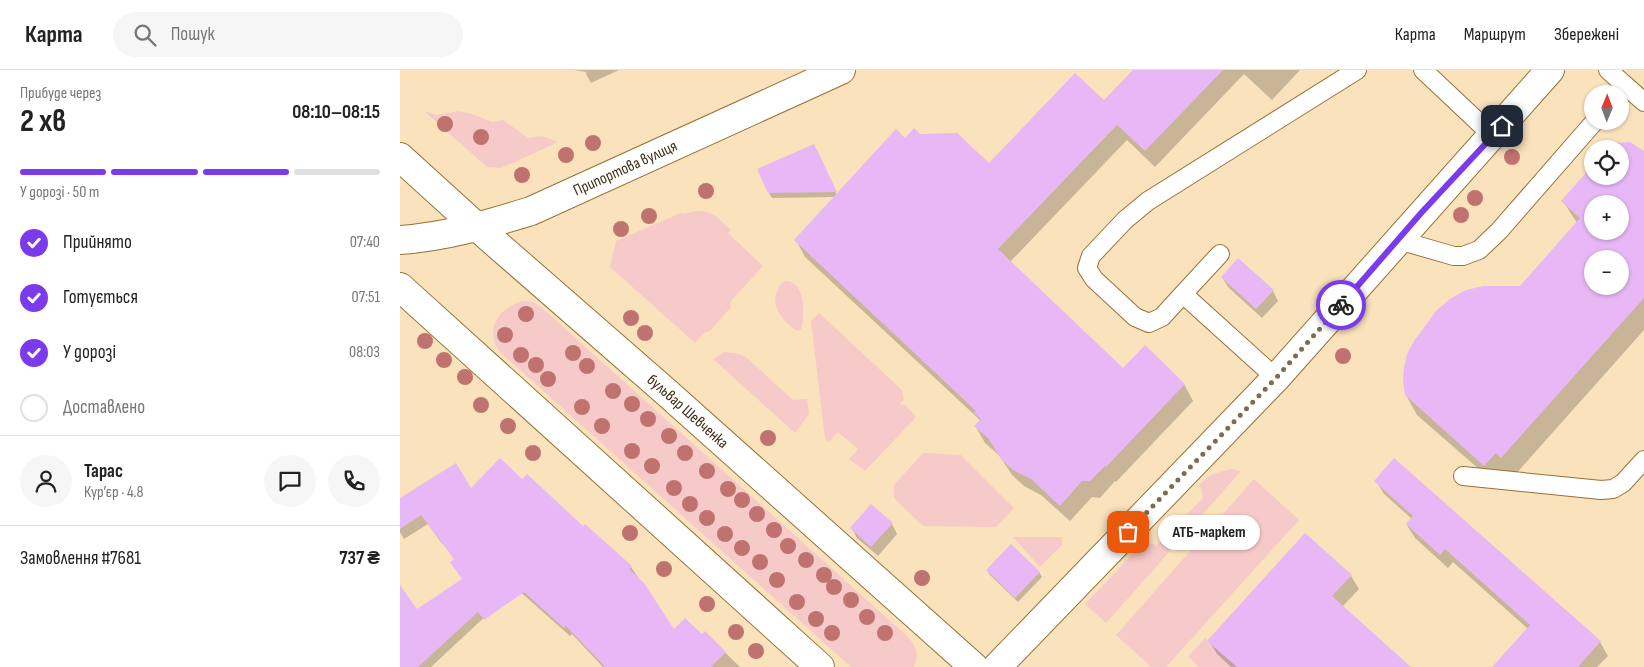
<!DOCTYPE html>
<html lang="uk">
<meta charset="utf-8">
<style>
:root{--surface:#fff;--page:#f6f6f6;--text:#222;--muted:#767676;--line:#e0e0e0;--accent:#7c3aed}
body{margin:0;font-family:"Sofia Sans Condensed",sans-serif;background:var(--page);color:var(--text);height:100vh;display:flex;flex-direction:column;font-size:19px;white-space:nowrap}
*{box-sizing:border-box;margin:0}
p{font-size:16px;color:var(--muted)}
.icon{flex:none;width:28px;height:28px;fill:none;stroke:currentColor;stroke-width:2;stroke-linecap:round;stroke-linejoin:round}
.map{position:relative;flex:1;overflow:hidden}
.panel{display:flex;flex-direction:column;background:var(--surface);width:400px}
.panel>*{flex:none}
.needle{width:32px;rotate:1deg}
.controls{position:absolute;left:1184px;top:15px;display:grid;gap:10px}
.controls a{display:grid;place-items:center;width:45px;height:45px;border-radius:50%;background:var(--surface);box-shadow:0 1px 4px #0004;font-size:25px}
.pin{position:absolute;display:grid;place-items:center;width:42px;height:42px;color:#fff;margin:-21px;border-radius:10px;box-shadow:0 2px 8px #0006}
.courier{position:absolute;display:grid;place-items:center;width:50px;height:50px;margin:-25px;border:4px solid #7c3aed;border-radius:50%;background:#fff;color:#222;box-shadow:0 1px 6px #0007}
.bubble{position:absolute;height:35px;border-radius:18px;background:var(--surface);box-shadow:0 1px 4px #0004;font-size:16px;font-weight:700;line-height:35px;text-align:center}
.overview em{font-style:normal;font-weight:700}
.overview div{display:flex;flex-direction:column-reverse}
.overview{display:flex;align-items:center;justify-content:space-between;height:85px;padding:0 20px}
h1{font-size:32px;font-weight:700;line-height:38px}
.bar{display:grid;grid-template-columns:repeat(4,1fr);gap:8px 5px;align-content:center;height:60px;padding:0 20px}
.bar i{height:6px;border-radius:4px;background:var(--line)}
.bar .selected{background:var(--accent)}
.bar p{grid-column:span 4}
.line{display:flex;align-items:center;gap:12px;padding:0 20px;border-top:1px solid var(--line)}
.line div{flex:1}
.round{display:grid;place-items:center;flex:none;width:52px;height:52px;border-radius:26px;background:var(--page)}
ol{padding:0 20px;list-style:none}
li{display:flex;align-items:center;gap:15px;height:55px}
li p{margin-inline-start:auto}
li .icon{padding:5px;border-radius:50%;background:var(--accent);color:#fff;stroke-width:4}
li:last-child{color:var(--muted)}
li i{width:28px;height:28px;border:2px solid var(--line);border-radius:50%}
header{display:flex;align-items:center;gap:30px;box-sizing:border-box;height:70px;padding:0 25px;background:var(--surface);border-bottom:1px solid var(--line)}
header strong{font-size:24px}
nav{display:flex;gap:28px;margin-inline-start:auto;font-size:18px}
.search{width:350px;height:45px;background:var(--page);display:flex;align-items:center;gap:12px;box-sizing:border-box;padding:0 18px;border-radius:28px;color:var(--muted);font-size:19px}
main{display:flex;flex:1;min-height:0}
.map>svg:first-child{display:block}
.green{fill:#f6cac9}
.shadow{fill:#0003;fill-rule:evenodd}
.building{fill:#e7b8f5;fill-rule:evenodd}
.lines{fill:none;stroke-linecap:round;stroke-linejoin:round}
.service-casing{stroke:#967234;stroke-width:20}
.minor-casing{stroke:#967234;stroke-width:30}
.secondary-casing{stroke:#967234;stroke-width:30}
.service{stroke:#fff;stroke-width:18}
.minor{stroke:#fff;stroke-width:28}
.secondary{stroke:#fff;stroke-width:28}
.tree{fill:#c0736e}
.done{stroke:#7e6c4e;stroke-width:5;stroke-dasharray:0 9}
.route{stroke:#7c3aed;stroke-width:6}
.labels{text-anchor:middle;dominant-baseline:central;stroke-width:4.5;stroke-linejoin:round;paint-order:stroke}
.street-label{font-size:16px;fill:#3c2d13;stroke:#fae2bd}
</style>
<header>
<strong>Карта</strong>
<div class="search"><svg class="icon" aria-label="search" viewBox="0 0 24 24"><circle cx="10" cy="10" r="6"/><path d="M15 15l6 6"/></svg>Пошук</div>
<nav><a>Карта</a><a>Маршрут</a><a>Збережені</a></nav>
</header>
<main>
<section class="panel">
<div class="overview"><div><h1>2 хв</h1><p>Прибуде через</p></div><em>08:10–08:15</em></div>
<div class="bar"><i class="selected"></i><i class="selected"></i><i class="selected"></i><i></i><p>У дорозі · 50 m</p></div>
<ol>
<li><svg class="icon" aria-label="check" viewBox="0 0 24 24"><path d="M5 12l5 5 9-10"/></svg>Прийнято<p>07:40</p></li>
<li><svg class="icon" aria-label="check" viewBox="0 0 24 24"><path d="M5 12l5 5 9-10"/></svg>Готується<p>07:51</p></li>
<li><svg class="icon" aria-label="check" viewBox="0 0 24 24"><path d="M5 12l5 5 9-10"/></svg>У дорозі<p>08:03</p></li>
<li><i></i>Доставлено</li>
</ol>
<div class="line" style="height:90px"><a class="round"><svg class="icon" aria-label="person" viewBox="0 0 24 24"><circle cx="12" cy="8" r="4"/><path d="M4 21q1-7 8-7t8 7"/></svg></a><div><b>Тарас</b><p>Кур’єр · 4.8</p></div><a class="round"><svg class="icon" aria-label="chat" viewBox="0 0 24 24"><path d="M4 5h16v11H9l-5 4z"/></svg></a><a class="round"><svg class="icon" aria-label="phone" viewBox="0 0 24 24"><path d="M5 4h4l2 5-3 2q2 4 5 5l2-3 5 2v4C11 20 4 13 5 4z"/></svg></a></div>
<div class="line" style="height:65px"><div>Замовлення #7681</div><b>737 ₴</b></div>
</section>
<div class="map">
<svg width="1244" height="597" viewBox="0 0 1244 597">
<rect width="100%" height="100%" fill="#fae2bd"/>
<path class="green" d="M24,41L37,45L59,41L75,45L92,52L103,50L128,68L142,66L158,72L115,92L100,98L87,97Z
M296,141C314,141 318,148 331,160L328,163L363,196L330,232L331,237L310,261L304,263L295,273L210,197L216,171L281,143L283,144Z
M386,211C406,213 405,245 401,260L398,261C383,253 369,235 378,219C380,214 381,213 386,211Z
M123,231L133,232L141,237L508,567C517,577 519,585 514,597H451L100,282C84,260 98,238 123,231Z
M419,243L502,320L504,330L500,334L502,336L504,334L516,347L465,401L449,389L458,379L438,362L429,372L425,369L411,251Z
M324,282L336,283L346,287L393,330L407,329L409,344L395,363L313,289Z
M523,383L561,385L614,438L596,457L523,456L494,428V415Z
M831,399L841,401L706,553L685,534L744,472L757,475L803,428L800,414C809,405 818,402 831,399Z
M854,409L899,450L766,597H751L716,565Z
M613,467H662V475L640,497Z
M805,568L837,597H799L788,587Z"/>
<path class="shadow" d="M174,0H219L191,13L186,4V2Z
M734,0H900L872,30L844,4L755,97L727,70L610,192L723,300L784,314L793,331L716,412L715,411L700,428L692,427L670,451L641,425L624,416L612,405L599,385L585,373L576,357L581,351L405,187L396,170L436,127L372,128L369,123L417,80L437,125L505,70L520,65L589,95L704,32Z
M1213,75L1244,82V260L1113,407L1096,414L1017,345L1006,325L1121,217L1177,153L1163,131L1192,98V106H1220V79ZM1192,134H1220V161H1192ZM1192,189H1220V216H1192Z
M822,207L873,221L878,231L862,248L828,217Z
M122,410L183,458L185,456L231,497L274,561L302,566L305,563L340,597H203L172,564L170,566L54,463L42,474L28,454L4,469L0,462V430L71,420Z
M976,411L1200,572L1208,586L1197,597H1094L1128,559L1053,492L1048,498L1015,468L1007,455L1012,449L984,424Z
M492,454L497,464L478,486L457,468L452,458Z
M587,500L639,502L642,507L618,532L590,505Z
M951,506L959,519L942,537L1010,597H831L817,584L809,571Z
M65,508L90,542L31,597H0V531L17,541Z"/>
<path class="building" d="M733,0H823L745,81L717,55L598,179L723,298L745,275L785,314L706,397L705,396L690,411H682L660,436L631,409L613,400L601,389L588,368L574,356L581,349L574,343L576,341L394,170L496,59L505,68L514,58L520,64L557,63L589,93L675,3L704,30Z
M1230,72L1244,81V228L1101,388L1096,383L1084,396L1005,325L1003,311L1004,298L1007,284L1014,271L1036,241L1050,229L1066,220L1084,216H1120L1180,148L1161,131L1192,96V106H1220V79H1208L1213,73ZM1192,134H1220V161H1192ZM1192,189H1220V216H1192Z
M414,74L437,122L368,123L357,99Z
M838,188L874,220L856,239L821,207Z
M100,388L122,409L127,404L183,456L185,454L232,496L229,499L244,513L274,559L285,548L302,564L305,561L326,582L311,597H205L166,556L164,558L124,522L84,550L78,542L18,597H0V515L17,539L62,509L50,492L54,489L21,445L0,459V428L56,393L71,418Z
M994,388L1201,571L1178,597H1092L1130,555L1045,479L1040,485L1006,454L1013,446L974,411Z
M471,434L493,453L471,477L450,458Z
M905,463L952,505L932,526L1011,597H837L807,571Z
M611,474L640,502L615,528L586,500Z"/>
<g class="lines">
<g class="service-casing">
<path id="service" d="M1023,0L1093,66
M1208,0L1244,32
M998,170L1054,186H1063L1079,180L1099,161L1195,51
M783,224L820,184
M876,308L783,224L762,247L749,253L735,247L694,209L687,198L691,186L725,150L748,131L957,0
M1063,406L1201,420L1213,419L1223,413L1244,390"/>
</g>
<g class="minor-casing">
<path id="minor" d="M597,597L876,308L1150,0"/>
</g>
<g class="secondary-casing">
<g id="secondary">
<path id="s1" d="M0,87L77,157L265,321L574,597"/>
<path id="s2" d="M0,170C46,167 88,154 131,141L441,0"/>
<path d="M0,217L420,597"/>
</g>
</g>
<use href="#service" class="service"/>
<use href="#minor" class="minor"/>
<use href="#secondary" class="secondary"/>
</g>
<g class="tree">
<circle cx="45" cy="54" r="8"/>
<circle cx="81" cy="67" r="8"/>
<circle cx="193" cy="73" r="8"/>
<circle cx="166" cy="85" r="8"/>
<circle cx="1112" cy="87" r="8"/>
<circle cx="122" cy="105" r="8"/>
<circle cx="306" cy="121" r="8"/>
<circle cx="1075" cy="128" r="8"/>
<circle cx="1061" cy="145" r="8"/>
<circle cx="249" cy="146" r="8"/>
<circle cx="221" cy="159" r="8"/>
<circle cx="126" cy="244" r="8"/>
<circle cx="231" cy="248" r="8"/>
<circle cx="245" cy="263" r="8"/>
<circle cx="105" cy="265" r="8"/>
<circle cx="25" cy="271" r="8"/>
<circle cx="173" cy="283" r="8"/>
<circle cx="121" cy="285" r="8"/>
<circle cx="943" cy="286" r="8"/>
<circle cx="44" cy="290" r="8"/>
<circle cx="136" cy="295" r="8"/>
<circle cx="187" cy="296" r="8"/>
<circle cx="65" cy="307" r="8"/>
<circle cx="148" cy="309" r="8"/>
<circle cx="213" cy="321" r="8"/>
<circle cx="232" cy="334" r="8"/>
<circle cx="81" cy="335" r="8"/>
<circle cx="182" cy="337" r="8"/>
<circle cx="248" cy="349" r="8"/>
<circle cx="108" cy="356" r="8"/>
<circle cx="202" cy="356" r="8"/>
<circle cx="269" cy="366" r="8"/>
<circle cx="368" cy="368" r="8"/>
<circle cx="232" cy="381" r="8"/>
<circle cx="133" cy="383" r="8"/>
<circle cx="285" cy="383" r="8"/>
<circle cx="252" cy="396" r="8"/>
<circle cx="307" cy="401" r="8"/>
<circle cx="274" cy="418" r="8"/>
<circle cx="328" cy="419" r="8"/>
<circle cx="342" cy="430" r="8"/>
<circle cx="290" cy="434" r="8"/>
<circle cx="357" cy="444" r="8"/>
<circle cx="307" cy="448" r="8"/>
<circle cx="374" cy="460" r="8"/>
<circle cx="230" cy="463" r="8"/>
<circle cx="325" cy="464" r="8"/>
<circle cx="388" cy="476" r="8"/>
<circle cx="342" cy="478" r="8"/>
<circle cx="406" cy="490" r="8"/>
<circle cx="360" cy="492" r="8"/>
<circle cx="264" cy="499" r="8"/>
<circle cx="424" cy="505" r="8"/>
<circle cx="522" cy="508" r="8"/>
<circle cx="377" cy="510" r="8"/>
<circle cx="434" cy="517" r="8"/>
<circle cx="451" cy="530" r="8"/>
<circle cx="397" cy="532" r="8"/>
<circle cx="307" cy="534" r="8"/>
<circle cx="467" cy="547" r="8"/>
<circle cx="416" cy="549" r="8"/>
<circle cx="336" cy="562" r="8"/>
<circle cx="432" cy="563" r="8"/>
<circle cx="485" cy="563" r="8"/>
<circle cx="356" cy="581" r="8"/>
</g>
<g class="lines">
<path class="done" d="M728,462L876,308L941,235"/>
<path class="route" d="M941,235L1022,142L1102,56"/>
</g>
<g class="labels">
<g class="street-label">
<text stroke="none"><textPath href="#s2" startOffset="238">Припортова вулиця</textPath></text>
<text stroke="none"><textPath href="#s1" startOffset="384">бульвар Шевченка</textPath></text>
</g>
</g>
</svg>
<div class="controls">
<a><svg class="needle" viewBox="-14 -14 28 28"><path d="M0-13l5 13h-10z" fill="#e53935"/><path d="M0 13l5-13h-10z" fill="#767676"/></svg></a>
<a><svg class="icon" aria-label="locate" viewBox="0 0 24 24"><circle cx="12" cy="12" r="6"/><path d="M12 2v4M12 18v4M2 12h4M18 12h4"/></svg></a>
<a>+</a>
<a>−</a>
</div>
<div class="pin" style="left:728px;top:462px;background:#ea580c"><svg class="icon" aria-label="bag" viewBox="0 0 24 24"><path d="M5 8h14l-1 12H6zM9 8a3 3 0 0 1 6 0"/></svg></div>
<div class="pin" style="left:1102px;top:56px;background:#1f2937"><svg class="icon" aria-label="home" viewBox="0 0 24 24"><path d="M3 11l9-7 9 7M6 9v11h12V9"/></svg></div>
<div class="courier" style="left:941px;top:235px"><svg class="icon" aria-label="bike" viewBox="0 0 24 24"><circle cx="6" cy="16" r="4"/><circle cx="18" cy="16" r="4"/><path d="M6 16l4-8h5l3 8M10 8l3 8H6M13 5h3"/></svg></div>
<div class="bubble" style="left:758px;top:445px;width:102px">АТБ-маркет</div>
</div>
</main>
